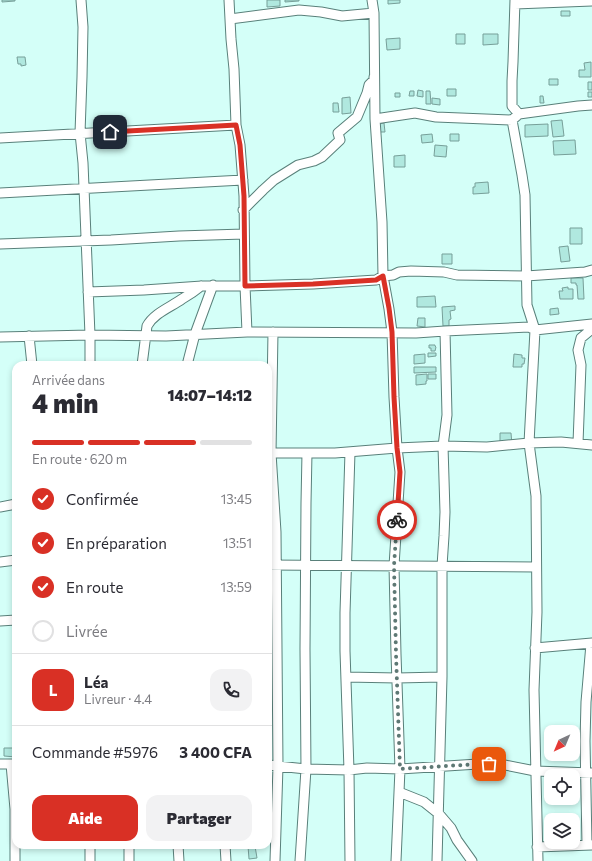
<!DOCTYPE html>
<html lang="fr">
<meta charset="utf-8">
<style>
:root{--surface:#fff;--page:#f2f2f3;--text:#2b2b33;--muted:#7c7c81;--line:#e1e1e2;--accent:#d93025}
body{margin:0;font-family:Commissioner,sans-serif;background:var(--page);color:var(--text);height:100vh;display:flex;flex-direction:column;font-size:15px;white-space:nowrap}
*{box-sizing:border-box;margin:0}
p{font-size:13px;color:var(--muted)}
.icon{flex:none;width:22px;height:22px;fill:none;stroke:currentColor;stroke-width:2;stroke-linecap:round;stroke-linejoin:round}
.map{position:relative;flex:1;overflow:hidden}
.drawer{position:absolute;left:12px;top:361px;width:260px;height:488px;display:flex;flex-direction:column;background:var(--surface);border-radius:12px;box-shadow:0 2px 6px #0003}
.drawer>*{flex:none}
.needle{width:26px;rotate:224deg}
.buttons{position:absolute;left:544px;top:725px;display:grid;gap:8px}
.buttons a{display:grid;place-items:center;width:36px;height:36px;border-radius:8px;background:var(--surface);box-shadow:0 2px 6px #0003;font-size:20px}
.pin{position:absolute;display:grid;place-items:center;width:34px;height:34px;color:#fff;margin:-17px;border-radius:8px;box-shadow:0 2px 6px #0006}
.courier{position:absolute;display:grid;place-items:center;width:40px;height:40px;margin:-20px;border:3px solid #d93025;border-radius:50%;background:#fff;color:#222;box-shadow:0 1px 5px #0007}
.headline em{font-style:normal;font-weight:800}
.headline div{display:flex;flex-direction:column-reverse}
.headline{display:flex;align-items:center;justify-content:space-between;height:68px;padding:0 20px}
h1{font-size:26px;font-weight:800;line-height:30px}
.bar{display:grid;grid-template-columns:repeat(4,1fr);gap:6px 4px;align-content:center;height:48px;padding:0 20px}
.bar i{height:5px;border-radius:3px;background:var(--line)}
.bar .selected{background:var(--accent)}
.bar p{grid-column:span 4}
.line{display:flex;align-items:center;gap:10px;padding:0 20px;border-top:1px solid var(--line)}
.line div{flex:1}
.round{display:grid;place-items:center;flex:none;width:42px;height:42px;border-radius:12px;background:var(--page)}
ol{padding:0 20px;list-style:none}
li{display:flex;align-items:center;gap:12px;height:44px}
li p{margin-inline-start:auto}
li .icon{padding:4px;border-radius:50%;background:var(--accent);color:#fff;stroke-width:4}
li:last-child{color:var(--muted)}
li i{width:22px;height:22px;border:2px solid var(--line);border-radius:50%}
.primary-button{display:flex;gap:8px;margin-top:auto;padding:8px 20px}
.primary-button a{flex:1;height:46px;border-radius:12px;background:var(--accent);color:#fff;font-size:16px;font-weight:800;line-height:46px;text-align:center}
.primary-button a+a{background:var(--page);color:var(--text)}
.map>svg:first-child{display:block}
.building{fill:#b0e8df;stroke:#779f99}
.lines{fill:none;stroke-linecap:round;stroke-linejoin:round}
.minor-casing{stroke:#59807a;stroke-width:11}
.minor{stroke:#fff;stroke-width:9}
.done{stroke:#5e7874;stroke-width:4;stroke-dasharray:0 7.2}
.route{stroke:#d93025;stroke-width:5}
</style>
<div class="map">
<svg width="592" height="861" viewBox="0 0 592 861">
<rect width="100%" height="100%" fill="#d4fff8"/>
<path class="building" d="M2,0H15V1L2,2Z
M267,0H280V6L267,7Z
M285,0H299V1L285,2Z
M388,0H400V3L388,4Z
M561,11H570V16H561Z
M456,34H465V44H456Z
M483,34H498V44L483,45Z
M400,38V49L387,50L386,39Z
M17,57H25L26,65L21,66V64H18Z
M591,62V77H579V70H585L584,63Z
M549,79H558V85H549Z
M588,82H592V90H588Z
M447,89H456V96H447Z
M418,90L423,91V97L417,96Z
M410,91H414V96H409Z
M426,91H430L431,104H426Z
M588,92H592V97H588Z
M395,93H400V97H395Z
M540,96H543L544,103H540Z
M350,97L351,113L342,114V98Z
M432,98L440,99V105L432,104Z
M333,103H338L339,112H333Z
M562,120L564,136L553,137L551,121Z
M384,123L385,132H379L378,124Z
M548,124V136L525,137V125Z
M432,134L433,142L422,143L421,135Z
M450,134H459V141H450Z
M575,140L576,154L554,155L553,141Z
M435,145L447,146L446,157L434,156Z
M405,155V167H394V156Z
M488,182L489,193L473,194V187H475V183Z
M570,228H582V244H570Z
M568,246L570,261L561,262L559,247Z
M442,254H452V264H442Z
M571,278H583L584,299H578L577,285H576V283H571Z
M568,287V289H573V299H560L559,291H563L562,288Z
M435,296L436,307H417V297Z
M455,306V310L450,311L451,319L449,320V326H443L442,307Z
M558,308L559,314L550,315V309Z
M418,318H425V327L417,326Z
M429,345H435V346L436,347L435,351H431V348H429Z
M428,353H436V356L428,357Z
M425,354V363L414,364V355Z
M514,354L522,355V358H525L524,364H522V367H513Z
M76,363V365H66V364Z
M414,367H436V372L414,373Z
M427,374V381H426V384L416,385V375Z
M428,374H436V379H428Z
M500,433H511L512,445H500Z
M268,657H271V669H268Z
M4,748H16V757L4,756Z
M248,846H255L257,858L249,859Z"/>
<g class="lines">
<g class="minor-casing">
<path id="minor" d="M81,0L83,27L82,77L80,133L83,163L90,335V365
M229,0L231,39L234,69L236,125L240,145L244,196L245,286L247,332
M372,0L374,13L375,119L382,222L383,276L389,309L392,332L394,397L397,448L400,472L394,566L396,654L400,769L396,861
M515,0L513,62L512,81V106L519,114L512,120L522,175L525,195L527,305L535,330L529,443L536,496L537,612L534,690L538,861
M515,4L592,1
M230,19L299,10L321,12L342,16L374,13
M519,114L578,106L592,105
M375,119L415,113L436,117L512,120
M0,138L236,125
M0,193L243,180
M243,210L263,190L274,180L298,165L314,161L322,157L340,140L338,133L357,117L367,93L369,85L374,80V77
M0,244L111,240L179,236L244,234
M88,292L144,290L202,286H245L313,284L376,280L383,276L393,275L399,272L411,271L444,272L457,275L526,276L585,272L592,270
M273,332L271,453L276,532L278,766L275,861
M29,336L32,365
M0,337L90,335L166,336L247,332L416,333L445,331L529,327L535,330L592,324
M142,365L147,326C154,313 171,307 182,299C189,295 195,291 201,286
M187,365L195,334L213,285
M578,443L581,365L578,350L581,338L592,329
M350,452L345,613V651L349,770L350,861
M268,453H335L397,448L443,446L487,447L529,443L561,442L592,445
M0,507L16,504
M0,562L16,560
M268,565L536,567
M0,621L16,620
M535,648L592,643
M346,677L397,678L442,677
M0,764H16
M11,764L15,809V861
M268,765L306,769L349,770L367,768L400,769L478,764H500L535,771L592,773
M399,792L424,802L439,814L451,828L457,840L472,861
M90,845V861
M129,845V861
M178,845L179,861
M225,845L226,861
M587,845L585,741L586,702L591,644
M537,847L592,845
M300,861L306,769L305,649L306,503L307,453
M437,861L442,677V566L444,536L445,512L443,446L447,415L445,331"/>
</g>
<use href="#minor" class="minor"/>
</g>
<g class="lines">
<path class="done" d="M397,520L394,566L396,654L400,769L478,764H489"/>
<path class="route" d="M110,132L236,125L240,145L244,196L245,286L313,284L376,280L383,276L389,308L392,332L394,397L397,448L400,472L397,520"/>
</g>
</svg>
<div class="buttons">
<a><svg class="needle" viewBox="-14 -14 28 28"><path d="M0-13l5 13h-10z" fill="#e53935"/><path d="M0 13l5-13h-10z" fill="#7c7c81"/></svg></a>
<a><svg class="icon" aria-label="locate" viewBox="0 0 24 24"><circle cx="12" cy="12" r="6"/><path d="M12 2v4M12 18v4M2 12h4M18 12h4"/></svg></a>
<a><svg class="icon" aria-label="layers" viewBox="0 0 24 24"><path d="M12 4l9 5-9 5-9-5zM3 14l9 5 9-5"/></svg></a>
</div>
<div class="pin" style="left:489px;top:764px;background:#ea580c"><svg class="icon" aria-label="bag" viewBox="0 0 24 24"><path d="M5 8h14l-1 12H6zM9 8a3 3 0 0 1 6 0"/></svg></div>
<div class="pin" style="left:110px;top:132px;background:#1f2937"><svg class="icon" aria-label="home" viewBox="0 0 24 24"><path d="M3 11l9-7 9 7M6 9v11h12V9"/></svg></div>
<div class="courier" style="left:397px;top:520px"><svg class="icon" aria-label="bike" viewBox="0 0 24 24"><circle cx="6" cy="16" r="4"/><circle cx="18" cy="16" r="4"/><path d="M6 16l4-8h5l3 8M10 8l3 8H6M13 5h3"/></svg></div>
<section class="drawer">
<div class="headline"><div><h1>4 min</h1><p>Arrivée dans</p></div><em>14:07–14:12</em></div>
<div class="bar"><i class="selected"></i><i class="selected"></i><i class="selected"></i><i></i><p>En route · 620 m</p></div>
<ol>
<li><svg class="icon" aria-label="check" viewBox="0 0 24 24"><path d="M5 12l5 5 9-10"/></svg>Confirmée<p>13:45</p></li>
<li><svg class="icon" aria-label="check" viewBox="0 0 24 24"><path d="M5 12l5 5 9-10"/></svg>En préparation<p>13:51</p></li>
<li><svg class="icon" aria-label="check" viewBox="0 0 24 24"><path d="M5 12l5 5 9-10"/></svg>En route<p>13:59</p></li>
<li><i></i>Livrée</li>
</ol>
<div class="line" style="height:72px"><b class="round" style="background:var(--accent);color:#fff">L</b><div><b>Léa</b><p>Livreur · 4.4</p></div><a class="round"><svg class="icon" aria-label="phone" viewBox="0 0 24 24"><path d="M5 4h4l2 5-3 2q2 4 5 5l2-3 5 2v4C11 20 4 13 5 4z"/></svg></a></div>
<div class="line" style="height:52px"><div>Commande #5976</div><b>3 400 CFA</b></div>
<div class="primary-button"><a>Aide</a><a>Partager</a></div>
</section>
</div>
